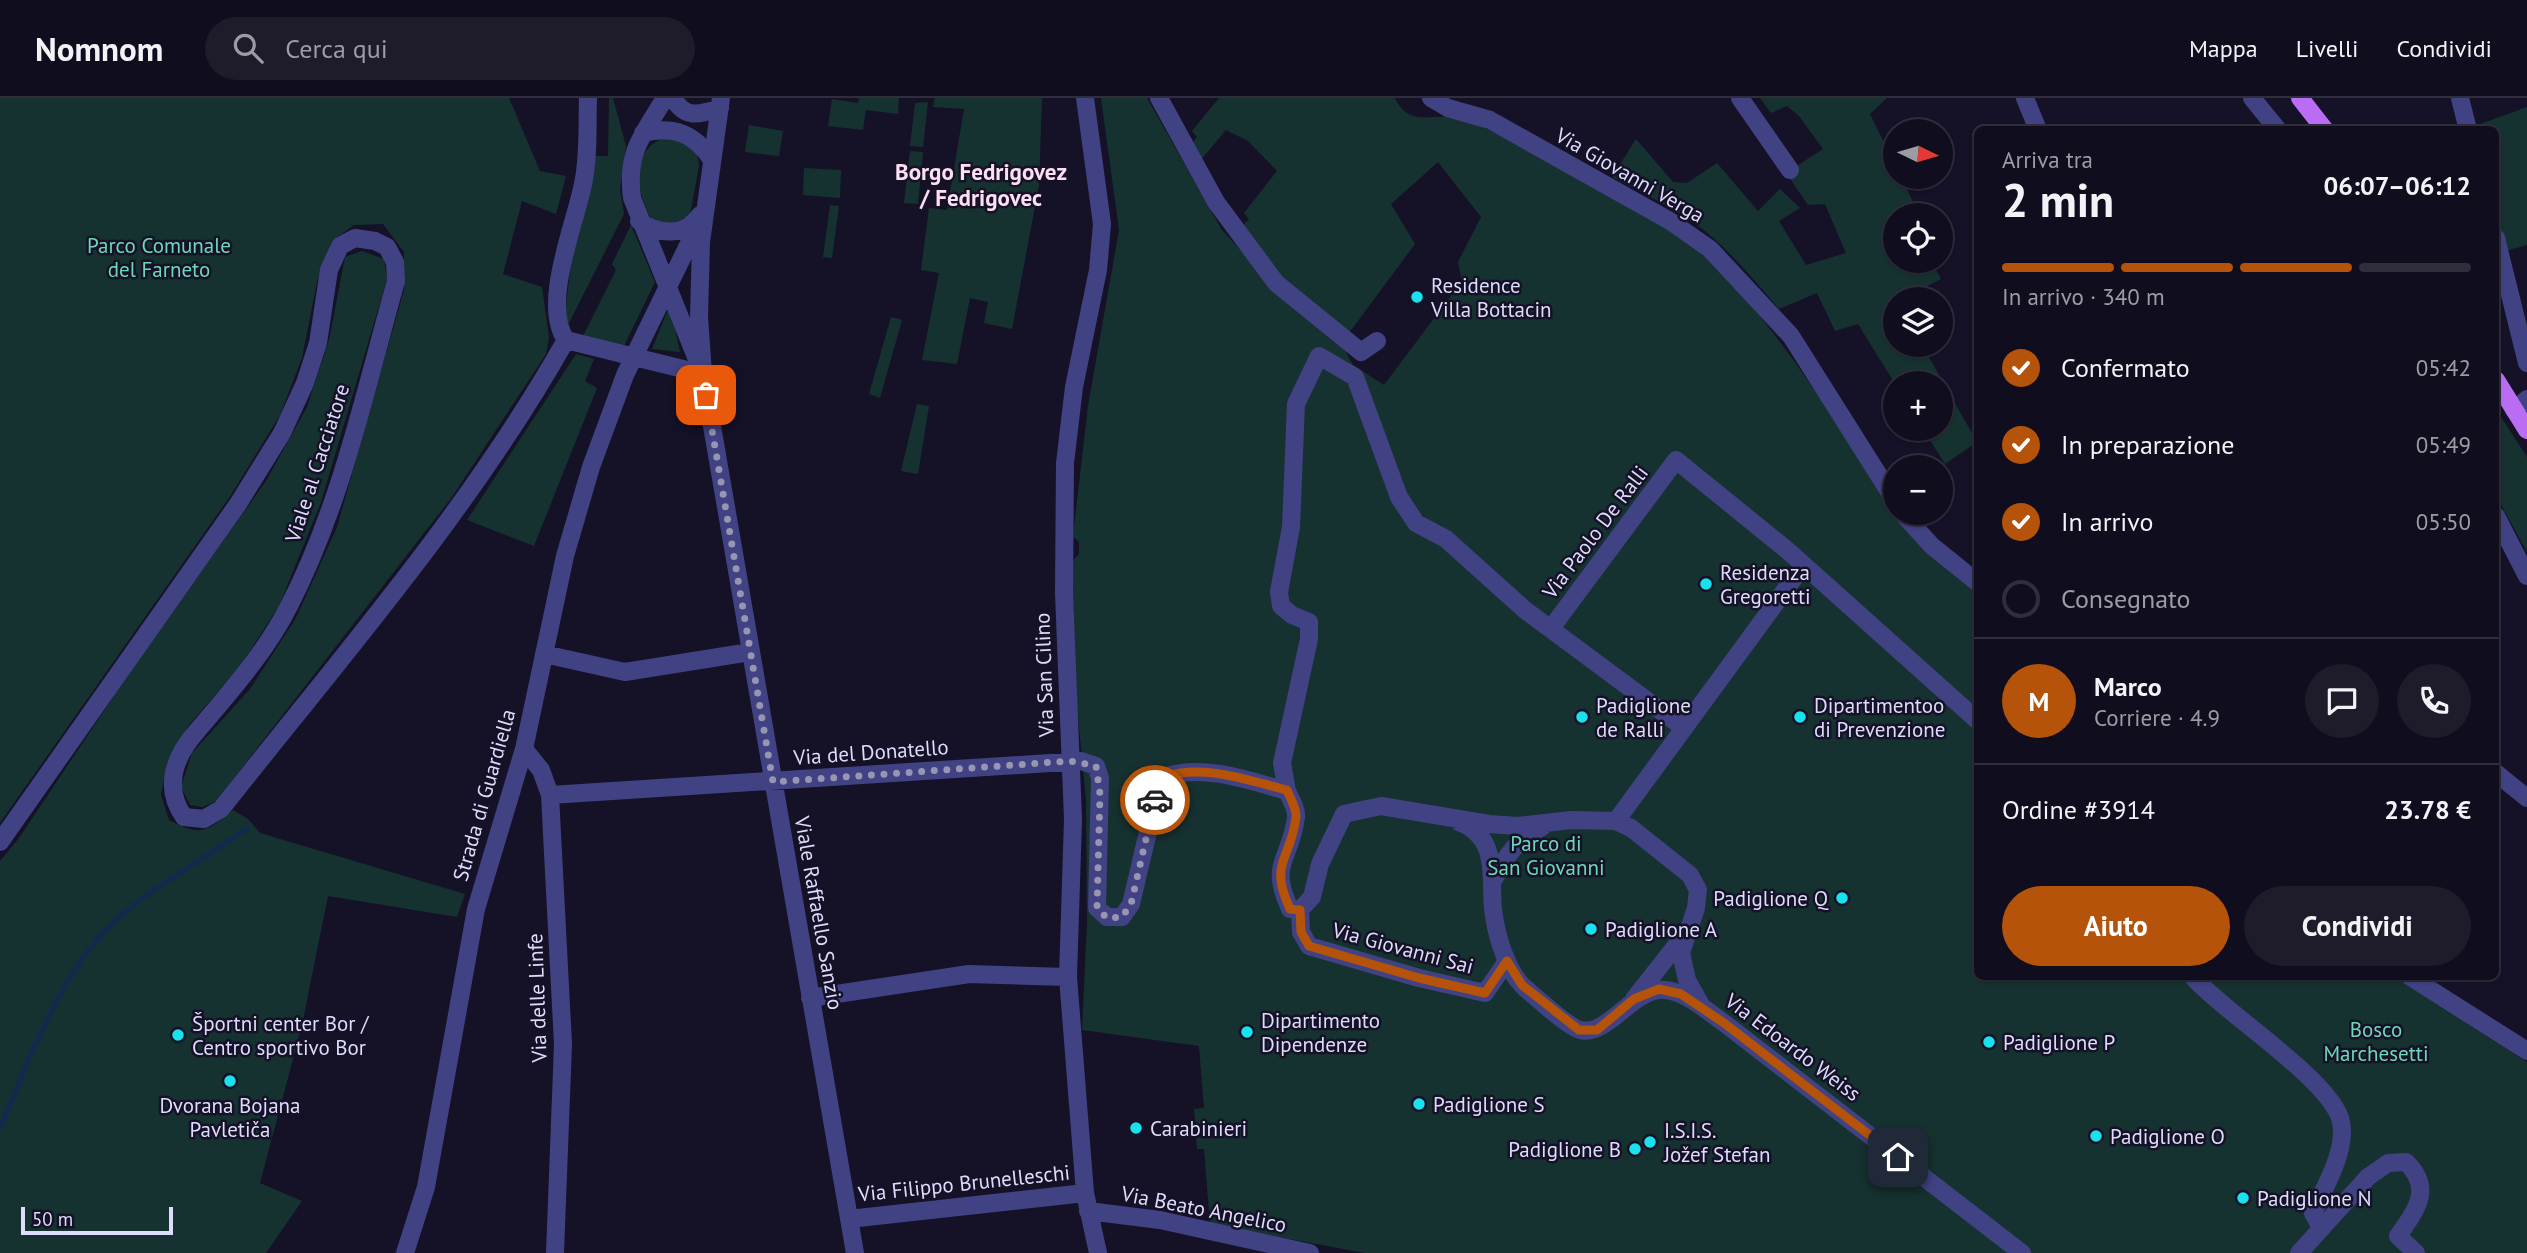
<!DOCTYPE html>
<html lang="it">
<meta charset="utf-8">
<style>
:root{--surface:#100e1e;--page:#1e1c2b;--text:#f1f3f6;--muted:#9c9ca4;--line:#302e3c;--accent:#b45309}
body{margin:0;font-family:"PT Sans",sans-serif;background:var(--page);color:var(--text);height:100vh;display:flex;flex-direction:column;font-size:26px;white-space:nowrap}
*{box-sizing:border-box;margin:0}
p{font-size:23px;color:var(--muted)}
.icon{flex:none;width:38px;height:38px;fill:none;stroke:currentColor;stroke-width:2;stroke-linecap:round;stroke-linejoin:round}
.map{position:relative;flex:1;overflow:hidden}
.sheet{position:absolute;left:1974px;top:28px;width:525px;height:854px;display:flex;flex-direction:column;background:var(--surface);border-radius:10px;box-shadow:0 2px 5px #0004,0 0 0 2px var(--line)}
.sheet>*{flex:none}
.needle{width:46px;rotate:95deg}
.buttons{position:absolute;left:1883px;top:21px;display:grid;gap:14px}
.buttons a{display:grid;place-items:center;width:70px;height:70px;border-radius:50%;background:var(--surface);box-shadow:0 2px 5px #0004,0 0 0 2px var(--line);font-size:35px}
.scale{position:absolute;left:21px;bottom:18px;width:152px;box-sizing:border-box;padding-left:7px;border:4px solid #dedcfc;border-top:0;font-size:19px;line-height:24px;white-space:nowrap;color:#dedcfc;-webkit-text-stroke:5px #151228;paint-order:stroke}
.pin{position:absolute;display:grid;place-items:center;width:60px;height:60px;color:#fff;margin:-30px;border-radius:14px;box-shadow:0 4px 10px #0006}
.courier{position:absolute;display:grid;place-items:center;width:70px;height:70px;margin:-35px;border:5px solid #b45309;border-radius:50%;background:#fff;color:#222;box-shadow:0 2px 9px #0007}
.head em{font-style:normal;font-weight:800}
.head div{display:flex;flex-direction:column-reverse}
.head{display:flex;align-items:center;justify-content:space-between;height:119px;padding:0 28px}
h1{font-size:46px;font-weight:800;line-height:52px}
.bar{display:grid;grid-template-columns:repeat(4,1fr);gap:10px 7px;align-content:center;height:84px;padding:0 28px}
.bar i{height:9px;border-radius:5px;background:var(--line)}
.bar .on{background:var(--accent)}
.bar p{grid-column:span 4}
.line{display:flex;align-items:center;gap:18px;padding:0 28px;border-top:2px solid var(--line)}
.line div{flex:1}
.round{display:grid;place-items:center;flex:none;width:74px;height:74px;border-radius:37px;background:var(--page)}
ol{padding:0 28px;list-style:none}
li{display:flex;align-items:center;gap:21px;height:77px}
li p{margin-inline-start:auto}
li .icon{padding:7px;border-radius:50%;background:var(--accent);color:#fff;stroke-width:4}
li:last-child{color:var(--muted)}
li i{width:38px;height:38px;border:4px solid var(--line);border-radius:50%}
.action{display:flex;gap:14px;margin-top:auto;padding:14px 28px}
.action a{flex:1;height:80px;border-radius:42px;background:var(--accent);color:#fff;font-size:28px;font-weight:800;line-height:80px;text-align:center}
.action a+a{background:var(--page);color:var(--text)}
header{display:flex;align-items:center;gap:42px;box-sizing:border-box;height:98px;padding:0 35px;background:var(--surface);border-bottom:2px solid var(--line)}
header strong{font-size:33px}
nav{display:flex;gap:38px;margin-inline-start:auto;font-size:24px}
.search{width:490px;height:63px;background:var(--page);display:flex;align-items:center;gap:18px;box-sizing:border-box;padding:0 24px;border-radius:38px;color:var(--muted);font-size:26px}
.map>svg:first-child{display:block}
.green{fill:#163230}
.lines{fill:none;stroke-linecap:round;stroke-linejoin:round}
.stream{stroke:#132b4b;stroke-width:6}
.minor{stroke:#414283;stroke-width:18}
.major{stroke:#bb6cf4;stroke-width:18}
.done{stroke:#9895b2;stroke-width:7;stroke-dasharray:0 12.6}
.route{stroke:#b45309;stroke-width:9}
.poi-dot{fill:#17e2ed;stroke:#151228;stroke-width:2.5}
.labels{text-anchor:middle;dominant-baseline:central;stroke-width:5;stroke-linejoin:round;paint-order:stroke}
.street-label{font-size:21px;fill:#dedcfc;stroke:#151228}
.park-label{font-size:21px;fill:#6cd8b8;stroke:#151228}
.poi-label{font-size:21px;fill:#dedcfc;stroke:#151228;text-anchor:start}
.neighbourhood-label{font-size:23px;font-weight:bold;fill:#fddef3;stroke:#151228}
</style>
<header>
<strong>Nomnom</strong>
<div class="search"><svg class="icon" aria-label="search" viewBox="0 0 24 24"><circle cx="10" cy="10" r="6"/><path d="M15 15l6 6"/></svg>Cerca qui</div>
<nav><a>Mappa</a><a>Livelli</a><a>Condividi</a></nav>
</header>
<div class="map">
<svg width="2527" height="1155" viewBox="0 0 2527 1155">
<rect width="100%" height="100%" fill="#151228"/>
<path class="green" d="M0,0H509L540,73L566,78L556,116L522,103L503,176L542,189L549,239L546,256L452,399L216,703L203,709L190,707L181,689L192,655L250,591L296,520L337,429L404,192V154L383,126L354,127L332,143L317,184L302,260L280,317L231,397L0,725Z
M609,0H613L626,48L620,91L624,116L567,229L565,218L573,145L595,58H608Z
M859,0H899L898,16L866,12L863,32L828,28L832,1L858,5Z
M935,0H1042L1039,87L1012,231L984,225L988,204L970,200L957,266L922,262L939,175L921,172L929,110L947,112L964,11L933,9Z
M1101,0H1147L1222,132L1289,205L1340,243L1353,267L1384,287L1462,183L1458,164L1481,119L1438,64L1391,106L1415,146L1349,235L1279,181L1239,130L1249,122L1244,115L1277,73L1248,43L1226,32L1199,64L1190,48L1197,39L1192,33L1219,0H1395C1409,31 1436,14 1456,20C1512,36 1565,75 1617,102C1647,118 1681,134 1706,158C1786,237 1842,336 1904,428L1919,446L1977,496L1978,878L2395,879L2527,964V1155H1364L1210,1126L1204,1051H1197L1194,1011L1204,1010L1199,948L1082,932L1087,825L1086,702L1076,598L1072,463L1079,456V444L1073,438L1088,308L1119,132Z
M1760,0H1887L1870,16L1895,67V79H1901L1915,108L1906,113L1908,117H1895V163H1931L1941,181L1902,201H1895V247H1922L1977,344L1945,366L1923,331H1941V285L1895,286L1858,226L1835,233L1817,195L1779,211C1756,184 1733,156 1705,133C1677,111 1644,96 1612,79L1636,41L1673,84L1687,85L1717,65L1758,113L1780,91L1800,110L1779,123L1806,167L1846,155L1825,106L1808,107L1786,75L1823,51L1799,18L1787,8L1771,15Z
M928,4L923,49L910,48L915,5Z
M2527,9V147L2505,153L2496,117V32L2472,29Z
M749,27L783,33L779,58L745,54Z
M673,37L697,52L699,68L690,117L670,127L652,122C634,89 628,48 673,37Z
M910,53L923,54L918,106L904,105Z
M804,70L841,72L840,100L803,97Z
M830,107L839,108L832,160L823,159Z
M631,127L655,184L624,248L583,238L616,172L612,166Z
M362,153L384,161L387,181L321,404L279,508L240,568L189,627L167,665L161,697L169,722C201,739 206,734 233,712L248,721L260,735L465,796L457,819L328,798L302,927L260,1085L302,1103L266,1155H0V763L19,740L130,574L266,383L307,309L329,242L345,159Z
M670,207L680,254L652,251Z
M891,219L902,222L880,300L869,296Z
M576,256L594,261L585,283L597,290L534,448L467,422Z
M917,306L929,308L918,376L901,373Z
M2496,311L2527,359V454L2500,405L2496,389Z"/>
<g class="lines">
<path class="stream" d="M0,1030C28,964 60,876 112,826C152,787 203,763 247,730"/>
<path class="minor" d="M588,0C587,28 589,58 583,86C575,127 541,206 566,242L703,276
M665,0C642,38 626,54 632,100L696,259
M673,0C685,21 699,17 720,10
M721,0L701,144L699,219L703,276L855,1155
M1085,0L1102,126L1098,172L1074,289L1065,365L1064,495L1073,721L1068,879L1085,1095L1098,1155
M1159,0L1216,104L1276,185L1361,254L1377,243
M1431,0L1448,10L1490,22L1670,123L1710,151L1791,238L1895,403
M1740,0L1790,72
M2025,0L2038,32
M2252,0L2278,32
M2460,0L2468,32
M643,35C674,27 695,36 712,62
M639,123C659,137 685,139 700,117
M2496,140L2527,265
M2514,312L2527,301
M1902,415L1932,448L1978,485
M2496,418L2527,478
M1552,529L1676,362L1787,452L1978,623
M544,556L625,574L750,554
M524,651L541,672L550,697L563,946L555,1155
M2496,675L2527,700
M1287,693L1282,665L1309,541V524L1292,517L1281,508L1279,494L1291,429L1296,306L1319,258L1355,279L1399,399L1416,425L1446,441L1525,512L1684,630
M550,697L1081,663L1096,668L1100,680L1097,810L1107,819H1122L1131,806L1156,700L1167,678C1205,666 1250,683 1287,693C1290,700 1297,711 1296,719C1291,762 1268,764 1290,811L1300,812
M1616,723L1802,469
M1459,724C1499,739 1490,778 1493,811C1496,836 1506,873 1525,890C1536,899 1568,929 1580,932C1605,939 1630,896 1658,892C1681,889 1707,913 1724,925L2022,1155
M0,744L238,406L282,335L305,285L318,245L329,172L340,148L355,140L375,143L387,149L395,164L396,183C365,293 341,408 288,510C265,555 229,595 197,633C174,659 163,689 184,719L204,721L221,711C341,559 470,412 566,242
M1494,781C1507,756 1517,742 1542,729
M1507,863L1485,895L1419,880L1309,848L1301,834L1300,812L1312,799L1320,766L1344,716L1381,708L1489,726L1518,728L1571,722L1616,723L1631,730L1690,777L1698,792L1696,810L1681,855L1687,882L1702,909
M2192,878C2224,915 2333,983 2341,1024C2347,1053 2324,1090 2313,1115L2321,1130
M2409,878L2527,953
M810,900L969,876L1068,879
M1634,901L1682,840
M1088,1113L1160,1122L1310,1155
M849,1121L1085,1095
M405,1155L426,1089L476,811L524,651L565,458L591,369L625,277L696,131
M2299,1155L2368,1079L2388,1065L2406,1064C2433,1090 2417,1111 2398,1138L2416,1155"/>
<path class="major" d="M2300,0L2325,32
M2496,282L2527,332"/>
</g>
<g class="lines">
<path class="done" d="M706,297L773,684L1070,663L1096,668L1100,696L1097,810L1107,820L1122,819L1131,806L1155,702"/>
<path class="route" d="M1155,702L1167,678C1205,666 1250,683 1287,692C1290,700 1297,711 1296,719C1291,762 1268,764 1290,811L1300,812L1301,834L1309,848L1419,880L1485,895L1507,863L1522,887L1579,932H1597L1634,901L1659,891L1681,896L1724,925L1898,1059"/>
</g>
<g class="poi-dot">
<circle cx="1417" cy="199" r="7"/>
<circle cx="1706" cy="486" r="7"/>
<circle cx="1582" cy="619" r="7"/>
<circle cx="1800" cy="619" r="7"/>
<circle cx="1842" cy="800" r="7"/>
<circle cx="1591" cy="831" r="7"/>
<circle cx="1247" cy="934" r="7"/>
<circle cx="178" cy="937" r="7"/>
<circle cx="1989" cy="944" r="7"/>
<circle cx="230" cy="983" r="7"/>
<circle cx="1419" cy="1006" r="7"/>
<circle cx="1136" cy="1030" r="7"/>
<circle cx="2096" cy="1038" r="7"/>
<circle cx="1650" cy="1044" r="7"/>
<circle cx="1635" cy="1051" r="7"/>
<circle cx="2243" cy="1100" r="7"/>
</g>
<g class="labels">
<g class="street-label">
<text transform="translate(1630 77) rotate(30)">Via Giovanni Verga</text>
<text transform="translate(317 365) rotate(-72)">Viale al Cacciatore</text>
<text transform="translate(1595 434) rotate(-53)">Via Paolo De Ralli</text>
<text transform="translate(1044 577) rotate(-92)">Via San Cilino</text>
<text transform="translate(871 654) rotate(-4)">Via del Donatello</text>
<text transform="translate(484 697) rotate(-74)">Strada di Guardiella</text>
<text transform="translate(819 815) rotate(80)">Viale Raffaello Sanzio</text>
<text transform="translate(1403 850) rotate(15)">Via Giovanni Sai</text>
<text transform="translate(537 900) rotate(-92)">Via delle Linfe</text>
<text transform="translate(1793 949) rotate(37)">Via Edoardo Weiss</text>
<text transform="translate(964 1085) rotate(-6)">Via Filippo Brunelleschi</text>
<text transform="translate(1204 1111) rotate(11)">Via Beato Angelico</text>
</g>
<g class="park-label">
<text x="159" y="147">Parco Comunale<tspan x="159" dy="24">del Farneto</tspan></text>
<text x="1546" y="745">Parco di<tspan x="1546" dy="24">San Giovanni</tspan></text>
<text x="2376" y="931">Bosco<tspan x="2376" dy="24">Marchesetti</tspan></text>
</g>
<g class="poi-label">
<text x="1431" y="187">Residence<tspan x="1431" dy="24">Villa Bottacin</tspan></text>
<text x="1720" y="474">Residenza<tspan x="1720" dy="24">Gregoretti</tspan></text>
<text x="1596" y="607">Padiglione<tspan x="1596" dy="24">de Ralli</tspan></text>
<text x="1814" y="607">Dipartimentoo<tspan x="1814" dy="24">di Prevenzione</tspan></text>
<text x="1828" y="800" text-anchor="end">Padiglione Q</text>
<text x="1605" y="831">Padiglione A</text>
<text x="1261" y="922">Dipartimento<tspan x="1261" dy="24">Dipendenze</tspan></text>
<text x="192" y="925">Športni center Bor /<tspan x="192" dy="24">Centro sportivo Bor</tspan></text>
<text x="2003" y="944">Padiglione P</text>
<text x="1433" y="1006">Padiglione S</text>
<text x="230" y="1007" text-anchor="middle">Dvorana Bojana<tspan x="230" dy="24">Pavletiča</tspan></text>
<text x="1150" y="1030">Carabinieri</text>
<text x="1664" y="1032">I.S.I.S.<tspan x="1664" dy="24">Jožef Stefan</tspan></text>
<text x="2110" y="1038">Padiglione O</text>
<text x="1621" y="1051" text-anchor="end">Padiglione B</text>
<text x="2257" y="1100">Padiglione N</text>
</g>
<g class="neighbourhood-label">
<text x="981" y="73">Borgo Fedrigovez<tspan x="981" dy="26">/ Fedrigovec</tspan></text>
</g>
</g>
</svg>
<div class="buttons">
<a><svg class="needle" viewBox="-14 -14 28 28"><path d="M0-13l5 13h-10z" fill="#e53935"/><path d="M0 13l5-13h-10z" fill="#9c9ca4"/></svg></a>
<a><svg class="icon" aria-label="locate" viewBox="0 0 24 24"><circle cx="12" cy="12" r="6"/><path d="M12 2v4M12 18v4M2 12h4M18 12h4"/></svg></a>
<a><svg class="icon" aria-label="layers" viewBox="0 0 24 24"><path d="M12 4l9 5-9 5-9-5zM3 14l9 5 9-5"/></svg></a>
<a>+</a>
<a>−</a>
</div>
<div class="scale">50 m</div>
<div class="pin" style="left:706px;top:297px;background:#ea580c"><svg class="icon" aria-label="bag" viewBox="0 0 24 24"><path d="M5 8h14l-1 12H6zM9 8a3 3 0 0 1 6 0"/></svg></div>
<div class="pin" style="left:1898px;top:1059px;background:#1f2937"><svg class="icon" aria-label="home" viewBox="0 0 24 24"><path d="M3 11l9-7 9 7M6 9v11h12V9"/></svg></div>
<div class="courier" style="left:1155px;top:702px"><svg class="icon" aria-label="car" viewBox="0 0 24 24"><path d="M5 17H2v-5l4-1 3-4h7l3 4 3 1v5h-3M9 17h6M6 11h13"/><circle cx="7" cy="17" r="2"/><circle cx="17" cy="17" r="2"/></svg></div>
<section class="sheet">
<div class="head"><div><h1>2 min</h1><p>Arriva tra</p></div><em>06:07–06:12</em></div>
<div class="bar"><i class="on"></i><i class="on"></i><i class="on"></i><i></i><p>In arrivo · 340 m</p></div>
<ol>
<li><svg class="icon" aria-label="check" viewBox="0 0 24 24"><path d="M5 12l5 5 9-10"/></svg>Confermato<p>05:42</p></li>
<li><svg class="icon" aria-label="check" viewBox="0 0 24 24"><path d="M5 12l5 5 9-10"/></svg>In preparazione<p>05:49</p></li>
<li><svg class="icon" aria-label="check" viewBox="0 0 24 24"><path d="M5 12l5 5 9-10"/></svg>In arrivo<p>05:50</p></li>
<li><i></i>Consegnato</li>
</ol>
<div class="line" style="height:126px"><b class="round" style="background:var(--accent);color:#fff">M</b><div><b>Marco</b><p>Corriere · 4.9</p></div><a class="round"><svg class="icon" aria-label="chat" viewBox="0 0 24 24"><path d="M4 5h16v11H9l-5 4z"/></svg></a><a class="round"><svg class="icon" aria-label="phone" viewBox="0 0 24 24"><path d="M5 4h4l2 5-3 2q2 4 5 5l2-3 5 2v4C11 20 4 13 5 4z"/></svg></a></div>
<div class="line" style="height:91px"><div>Ordine #3914</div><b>23.78 €</b></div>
<div class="action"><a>Aiuto</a><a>Condividi</a></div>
</section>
</div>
